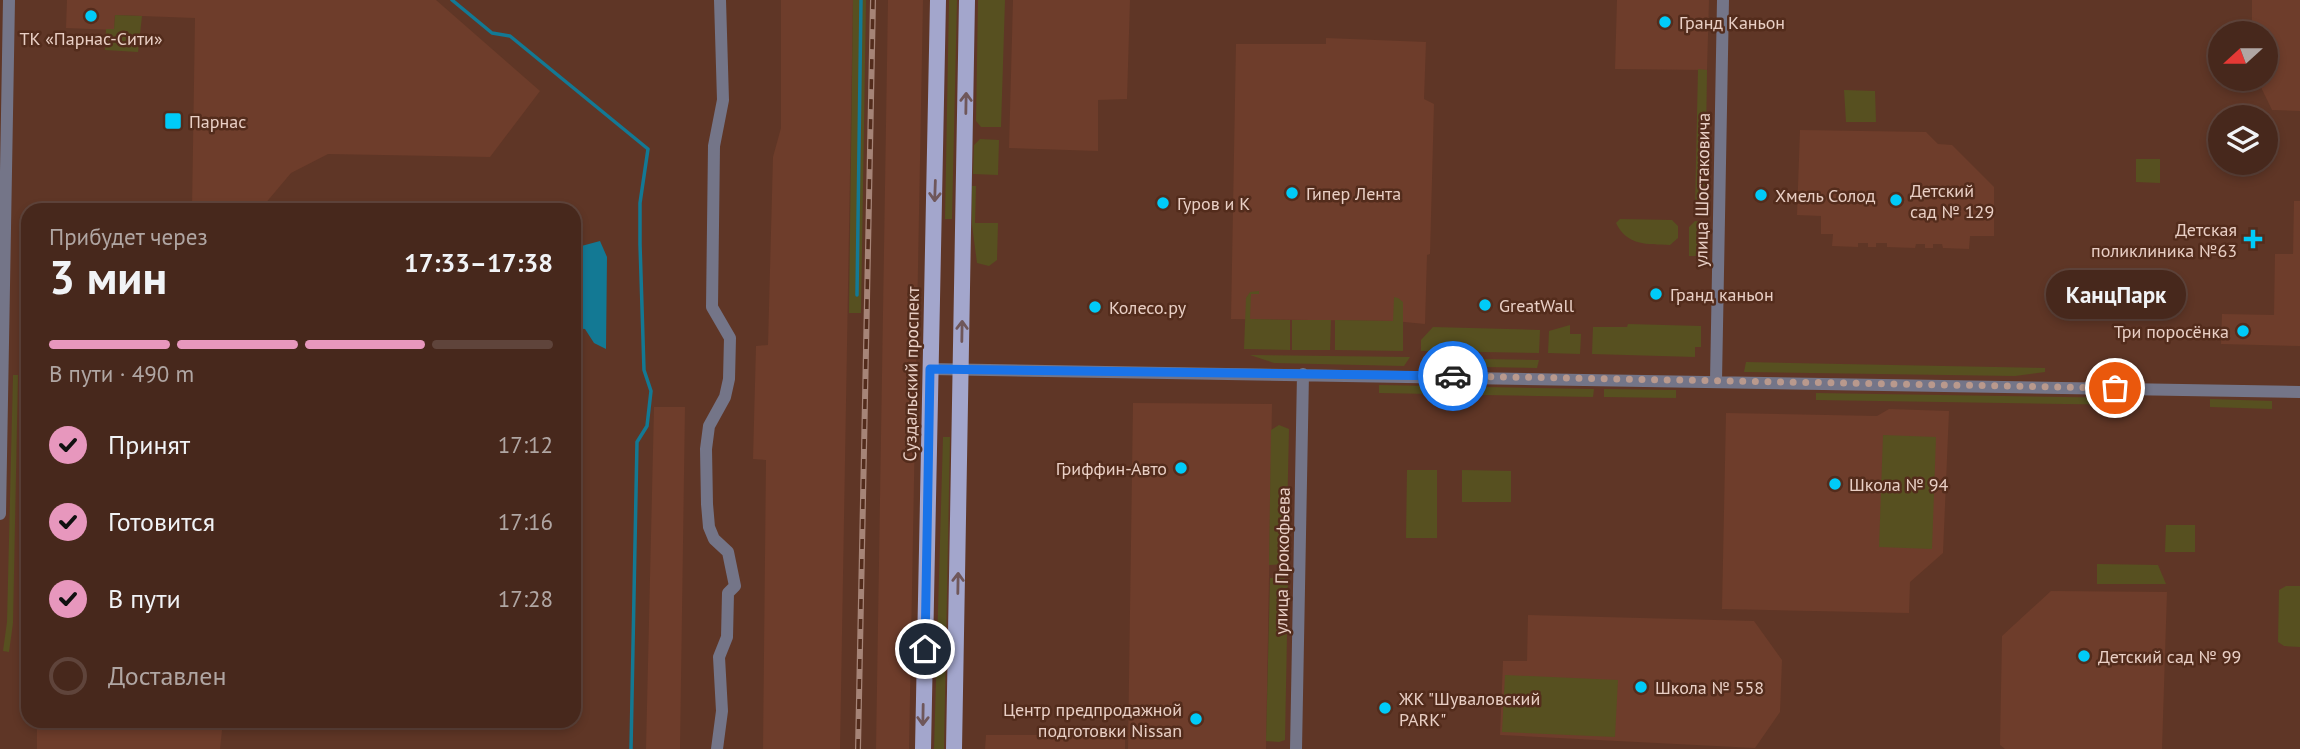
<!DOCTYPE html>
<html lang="ru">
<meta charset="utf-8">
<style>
:root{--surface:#47281c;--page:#4e3025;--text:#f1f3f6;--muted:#b0a6a3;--line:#5f443b;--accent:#e797bd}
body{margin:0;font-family:"PT Sans",sans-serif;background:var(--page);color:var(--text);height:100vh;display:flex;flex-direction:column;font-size:26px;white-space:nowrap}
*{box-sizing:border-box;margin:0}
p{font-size:23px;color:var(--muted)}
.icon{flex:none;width:38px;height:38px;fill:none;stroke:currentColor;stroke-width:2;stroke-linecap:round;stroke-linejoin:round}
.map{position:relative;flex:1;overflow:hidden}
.side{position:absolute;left:21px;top:203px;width:560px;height:525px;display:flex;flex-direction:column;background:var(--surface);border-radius:21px;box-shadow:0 4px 10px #0003,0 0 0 2px var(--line)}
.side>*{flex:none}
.needle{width:46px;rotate:249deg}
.fabs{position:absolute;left:2208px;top:21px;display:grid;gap:14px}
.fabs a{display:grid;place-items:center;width:70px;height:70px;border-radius:50%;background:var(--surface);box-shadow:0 4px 10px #0003,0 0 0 2px var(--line);font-size:35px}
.pin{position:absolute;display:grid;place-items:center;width:60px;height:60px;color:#fff;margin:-30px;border:4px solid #fff;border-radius:50%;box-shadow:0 2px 7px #0007}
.courier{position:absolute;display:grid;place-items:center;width:70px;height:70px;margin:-35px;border:5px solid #1a73e8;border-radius:50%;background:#fff;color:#222;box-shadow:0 2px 9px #0007}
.bubble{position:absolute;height:49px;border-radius:24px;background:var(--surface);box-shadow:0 4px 10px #0003,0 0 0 2px var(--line);font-size:23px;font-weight:700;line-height:49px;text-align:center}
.summary em{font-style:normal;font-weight:700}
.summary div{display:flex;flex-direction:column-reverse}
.summary{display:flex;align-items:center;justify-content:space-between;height:119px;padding:0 28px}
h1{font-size:46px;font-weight:700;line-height:52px}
.bar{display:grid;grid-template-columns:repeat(4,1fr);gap:10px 7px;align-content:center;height:84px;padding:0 28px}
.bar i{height:9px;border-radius:5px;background:var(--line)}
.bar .current{background:var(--accent)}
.bar p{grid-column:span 4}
ol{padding:0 28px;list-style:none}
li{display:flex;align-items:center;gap:21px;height:77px}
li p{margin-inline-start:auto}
li .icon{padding:7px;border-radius:50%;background:var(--accent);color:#111;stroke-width:4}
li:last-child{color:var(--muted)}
li i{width:38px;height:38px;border:4px solid var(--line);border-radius:50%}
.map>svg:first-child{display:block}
.built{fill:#6e3d2b}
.green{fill:#575020}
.water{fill:#137994}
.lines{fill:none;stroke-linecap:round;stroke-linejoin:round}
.stream{stroke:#137994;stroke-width:3.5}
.minor{stroke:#747588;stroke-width:12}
.major{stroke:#a3a6cc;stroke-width:16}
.rail-casing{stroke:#a68477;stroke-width:6}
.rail{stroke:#532c1c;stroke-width:3.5;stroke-dasharray:10;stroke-linecap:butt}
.oneway{stroke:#6f575a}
.done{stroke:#b9998d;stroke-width:7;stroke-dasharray:0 12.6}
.route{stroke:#1a73e8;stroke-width:9}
.poi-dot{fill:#00cbf8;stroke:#532c1c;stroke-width:2.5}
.labels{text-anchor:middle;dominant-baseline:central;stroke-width:5;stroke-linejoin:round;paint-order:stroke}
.poi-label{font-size:18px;fill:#e9cfc5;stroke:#532c1c;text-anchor:start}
.street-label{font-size:18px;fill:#e9cfc5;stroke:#532c1c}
</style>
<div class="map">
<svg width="2300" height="749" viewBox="0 0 2300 749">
<rect width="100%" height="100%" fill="#5f3626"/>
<path class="built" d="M67,0H436L540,91L490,157L328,154L291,173L264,205L263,210H192L195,18L115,15L114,30L66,28Z
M781,0H853L840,749H763L766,460L753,459L756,346L768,345L773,157L781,128Z
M888,0H923L909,749H876Z
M1013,0H1130L1127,99L1098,100V151L1009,148Z
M1617,0H1709L1707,70L1615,69Z
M2252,0H2300V111L2272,110L2257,79H2266V33H2252Z
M1326,38L1426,42L1424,99L1434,104L1430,254L1427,255L1425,324L1394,321L1231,319L1236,44H1326Z
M1800,130L1926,132L1938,144L1952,145L1994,187V236H1970L1969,249L1943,248L1942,244H1933V248H1925V244H1916L1915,248L1887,247V243H1876V247H1868V243H1858V247L1832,246L1833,234H1821V216L1797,215Z
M2294,201H2300V346L2221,344L2222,314L2274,315L2275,254H2293Z
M1133,403L1272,404L1266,749H1128Z
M654,407H685L680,749H646Z
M1889,409L1949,411L1943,553L1910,582L1909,613L1722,609L1726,413L1877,416Z
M2051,591L2167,592L2162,749H2005L2000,745L2002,636Z
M1528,615L1754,621L1782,660L1780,712L1755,748L1500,735L1503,661H1527Z
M37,721H223L220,749H37Z
M986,735H1125V749H985Z"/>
<path class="green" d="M853,0H866L861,313H849Z
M949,0H957L952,219H945Z
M978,0H1005L1001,127H981L976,121Z
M115,15L142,16L138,52L105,50L106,29H114Z
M1698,69L1707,70L1705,206H1695Z
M1844,90L1875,91L1876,122H1846Z
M980,139L999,140L998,175L973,174L974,145Z
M2136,159H2160V183L2136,182Z
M972,186H976L975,223H998L997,260L989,266L977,263L972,225Z
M1620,219L1672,220L1678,226V238L1670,245C1647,244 1627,246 1616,223Z
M1695,221L1704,222L1703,256H1689V227Z
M1259,291V294H1251L1250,319L1290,320V350L1244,349L1246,298L1250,292Z
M1394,297L1398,298L1403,302V351L1335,350V320L1393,321Z
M1292,320H1331L1330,350H1292Z
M1628,324L1701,326V347H1695V357L1592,354L1593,327H1627Z
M1570,325V334H1581L1580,354L1548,353L1549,331Z
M1433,327L1540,330L1539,353L1421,351V340Z
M1250,355L1410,357L1404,366L1274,363Z
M1421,358L1539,360L1537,368L1427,366Z
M1746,362L2045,368V372L2015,376L1744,372Z
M13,375H18L13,623L9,652L3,651L7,622Z
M1379,385L1594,389L1593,397L1379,393Z
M1604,389L1676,390V398L1604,397Z
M1816,393L2132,398V405L1816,400Z
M2210,399L2272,401V409L2210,407Z
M1279,425L1289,429L1286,564L1269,565L1271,430Z
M1883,435L1936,437L1932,549L1879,547Z
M943,437H950L944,749H934Z
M1407,470H1437V538H1406Z
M1462,470L1511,471V502H1462Z
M2166,525H2195V552H2165Z
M2097,564L2158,565L2166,584H2097Z
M1270,578H1284L1288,581L1285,740L1279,742L1266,741Z
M2286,586H2300V647L2284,646L2278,642L2279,590Z
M1505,675L1618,680L1615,737L1502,732Z"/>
<path class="water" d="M600,241L607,257L606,349L594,343L585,329L574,328V248Z"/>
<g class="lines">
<path class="stream" d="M452,0L492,33L510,36L648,149L640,203V244L644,370L651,391L647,426L637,442L631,749
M857,295L861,0"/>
<path class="minor" d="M930,369L2300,392
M1716,381L1723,0
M0,514L9,0
M717,749L722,711L719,657L727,637L728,593L735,586L728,552L714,539L709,527L707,504L706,449L709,426L725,397L729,379L730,338L712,307L714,146L723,100L720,0
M1296,749L1303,374"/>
<path class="major" d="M923,749L938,0
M954,749L967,0"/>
<g class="rail-casing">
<path id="rail" d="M858,749L873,0"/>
</g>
<use href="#rail" class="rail"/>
</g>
<defs><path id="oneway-shaft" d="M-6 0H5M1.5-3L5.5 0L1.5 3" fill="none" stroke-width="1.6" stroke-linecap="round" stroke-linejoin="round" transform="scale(1.75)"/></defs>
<g class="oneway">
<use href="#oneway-shaft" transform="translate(966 103) rotate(-89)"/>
<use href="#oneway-shaft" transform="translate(935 191) rotate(92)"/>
<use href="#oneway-shaft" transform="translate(962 331) rotate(-89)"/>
<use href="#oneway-shaft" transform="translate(958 583) rotate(-89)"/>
<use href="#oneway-shaft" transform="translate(923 715) rotate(91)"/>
</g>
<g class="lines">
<path class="done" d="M1453,376L2115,388"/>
<path class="route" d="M925,649L930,369L1453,376"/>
</g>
<g class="poi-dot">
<circle cx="91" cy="16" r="7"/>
<circle cx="1665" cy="22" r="7"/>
<rect x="164" y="112" width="18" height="18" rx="3.5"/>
<circle cx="1292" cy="193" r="7"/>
<circle cx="1761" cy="195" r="7"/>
<circle cx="1896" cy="200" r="7"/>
<circle cx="1163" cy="203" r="7"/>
<path d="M2249.5 228.5h7v7h7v7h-7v7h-7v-7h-7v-7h7z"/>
<circle cx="1656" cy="294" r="7"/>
<circle cx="1485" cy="305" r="7"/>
<circle cx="1095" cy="307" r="7"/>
<circle cx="2243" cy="331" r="7"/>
<circle cx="1181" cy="468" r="7"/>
<circle cx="1835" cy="484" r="7"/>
<circle cx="2084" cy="656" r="7"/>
<circle cx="1641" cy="687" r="7"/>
<circle cx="1385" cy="708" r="7"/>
<circle cx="1196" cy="719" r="7"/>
</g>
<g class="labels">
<g class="poi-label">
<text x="1679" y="22">Гранд Каньон</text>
<text x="91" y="38" text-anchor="middle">ТК «Парнас-Сити»</text>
<text x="189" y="121">Парнас</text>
<text x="1910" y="190">Детский<tspan x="1910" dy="21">сад № 129</tspan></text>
<text x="1306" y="193">Гипер Лента</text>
<text x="1775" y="195">Хмель Солод</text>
<text x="1177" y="203">Гуров и К</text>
<text x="2237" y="229" text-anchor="end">Детская<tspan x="2237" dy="21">поликлиника №63</tspan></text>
<text x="1670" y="294">Гранд каньон</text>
<text x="1499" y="305">GreatWall</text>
<text x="1109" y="307">Колесо.ру</text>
<text x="2229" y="331" text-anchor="end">Три поросёнка</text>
<text x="1167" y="468" text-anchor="end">Гриффин-Авто</text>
<text x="1849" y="484">Школа № 94</text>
<text x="2098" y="656">Детский сад № 99</text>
<text x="1655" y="687">Школа № 558</text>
<text x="1399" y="698">ЖК "Шуваловский<tspan x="1399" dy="21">PARK"</tspan></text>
<text x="1182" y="709" text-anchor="end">Центр предпродажной<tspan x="1182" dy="21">подготовки Nissan</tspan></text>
</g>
<g class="street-label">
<text transform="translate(1702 190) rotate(-89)">улица Шостаковича</text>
<text transform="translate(911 374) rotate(-89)">Суздальский проспект</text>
<text transform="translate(1282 561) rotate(-89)">улица Прокофьева</text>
</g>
</g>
</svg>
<div class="fabs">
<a><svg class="needle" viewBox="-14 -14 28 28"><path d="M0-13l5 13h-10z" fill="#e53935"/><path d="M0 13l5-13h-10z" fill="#b0a6a3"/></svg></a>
<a><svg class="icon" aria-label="layers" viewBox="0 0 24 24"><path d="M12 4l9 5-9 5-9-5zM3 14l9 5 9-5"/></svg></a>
</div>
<div class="pin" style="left:2115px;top:388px;background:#ea580c"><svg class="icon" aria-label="bag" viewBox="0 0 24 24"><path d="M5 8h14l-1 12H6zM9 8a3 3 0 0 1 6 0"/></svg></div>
<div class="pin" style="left:925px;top:649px;background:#1f2937"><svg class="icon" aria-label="home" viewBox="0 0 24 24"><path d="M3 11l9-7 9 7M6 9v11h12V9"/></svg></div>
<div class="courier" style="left:1453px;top:376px"><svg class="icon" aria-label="car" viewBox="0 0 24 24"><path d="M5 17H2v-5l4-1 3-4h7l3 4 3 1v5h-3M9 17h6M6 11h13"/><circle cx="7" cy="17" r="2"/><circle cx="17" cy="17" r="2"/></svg></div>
<div class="bubble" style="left:2046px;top:270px;width:140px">КанцПарк</div>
<section class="side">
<div class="summary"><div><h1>3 мин</h1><p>Прибудет через</p></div><em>17:33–17:38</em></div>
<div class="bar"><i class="current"></i><i class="current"></i><i class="current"></i><i></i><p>В пути · 490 m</p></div>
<ol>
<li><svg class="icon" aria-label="check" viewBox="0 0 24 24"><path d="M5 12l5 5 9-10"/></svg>Принят<p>17:12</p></li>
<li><svg class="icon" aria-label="check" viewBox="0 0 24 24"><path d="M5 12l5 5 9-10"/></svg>Готовится<p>17:16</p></li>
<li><svg class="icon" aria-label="check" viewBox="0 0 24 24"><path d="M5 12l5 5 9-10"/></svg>В пути<p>17:28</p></li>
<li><i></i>Доставлен</li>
</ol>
</section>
</div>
